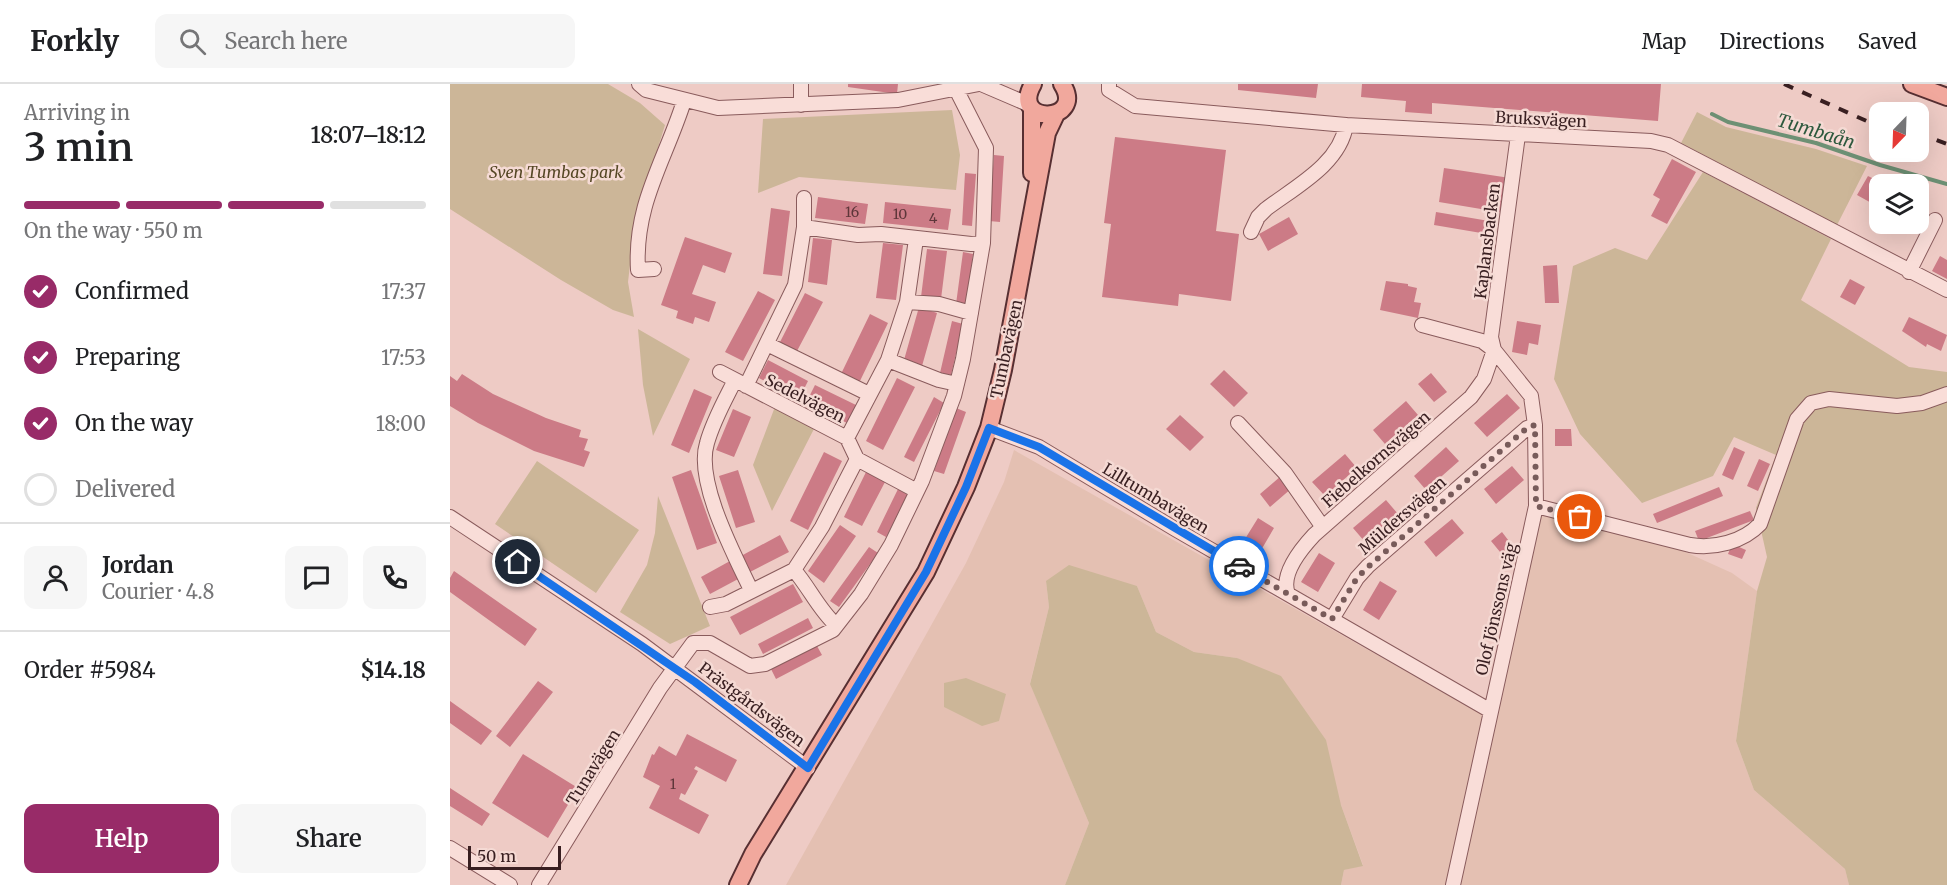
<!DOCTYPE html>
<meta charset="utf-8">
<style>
:root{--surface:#fff;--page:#f6f6f6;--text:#202124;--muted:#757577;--line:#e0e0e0;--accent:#982b68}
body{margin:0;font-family:Merriweather,serif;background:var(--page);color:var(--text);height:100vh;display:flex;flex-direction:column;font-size:22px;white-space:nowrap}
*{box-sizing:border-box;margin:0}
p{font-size:20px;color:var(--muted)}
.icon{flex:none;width:33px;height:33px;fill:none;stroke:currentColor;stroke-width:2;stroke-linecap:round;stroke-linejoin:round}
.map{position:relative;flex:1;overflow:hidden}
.panel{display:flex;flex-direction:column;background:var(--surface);width:450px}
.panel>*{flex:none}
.needle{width:39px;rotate:203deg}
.fabs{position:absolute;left:1419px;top:18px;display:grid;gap:12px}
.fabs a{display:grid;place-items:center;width:60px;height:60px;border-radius:12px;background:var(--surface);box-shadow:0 6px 24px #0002;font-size:30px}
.scale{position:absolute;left:18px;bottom:15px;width:93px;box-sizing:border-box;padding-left:6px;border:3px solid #391f21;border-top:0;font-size:16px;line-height:21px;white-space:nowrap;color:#391f21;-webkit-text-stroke:4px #f5dad4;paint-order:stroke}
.pin{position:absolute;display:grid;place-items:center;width:51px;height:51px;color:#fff;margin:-26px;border:3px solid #fff;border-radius:50%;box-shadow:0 2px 6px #0007}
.courier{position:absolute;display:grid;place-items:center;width:60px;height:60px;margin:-30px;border:4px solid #1a73e8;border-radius:50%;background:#fff;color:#222;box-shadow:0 2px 8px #0007}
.overview em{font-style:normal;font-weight:600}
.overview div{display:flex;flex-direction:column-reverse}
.overview{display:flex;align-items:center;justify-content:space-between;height:102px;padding:0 24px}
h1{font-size:39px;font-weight:600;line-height:45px}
.bar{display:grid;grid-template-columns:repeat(4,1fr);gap:9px 6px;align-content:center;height:72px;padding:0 24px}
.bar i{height:8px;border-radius:4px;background:var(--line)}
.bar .selected{background:var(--accent)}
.bar p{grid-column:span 4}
.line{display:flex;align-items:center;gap:15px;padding:0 24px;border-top:2px solid var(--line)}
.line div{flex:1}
.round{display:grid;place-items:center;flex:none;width:63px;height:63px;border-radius:12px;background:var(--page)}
ol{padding:0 24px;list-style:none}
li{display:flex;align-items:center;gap:18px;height:66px}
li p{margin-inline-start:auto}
li .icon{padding:6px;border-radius:50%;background:var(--accent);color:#fff;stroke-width:4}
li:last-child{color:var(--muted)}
li i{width:33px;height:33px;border:3px solid var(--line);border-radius:50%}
.button{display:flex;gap:12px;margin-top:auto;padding:12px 24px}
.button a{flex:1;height:69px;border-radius:12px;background:var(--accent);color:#fff;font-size:24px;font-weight:600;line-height:69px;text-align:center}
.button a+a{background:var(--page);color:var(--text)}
header{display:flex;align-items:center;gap:36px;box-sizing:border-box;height:84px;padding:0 30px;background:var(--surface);border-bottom:2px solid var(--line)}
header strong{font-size:28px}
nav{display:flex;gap:33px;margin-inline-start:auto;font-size:21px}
.search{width:420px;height:54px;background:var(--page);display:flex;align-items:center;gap:15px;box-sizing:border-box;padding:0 21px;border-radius:12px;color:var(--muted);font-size:22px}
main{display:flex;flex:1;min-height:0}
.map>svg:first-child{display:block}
.farmland{fill:#e4c0b2}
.green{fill:#ccb698}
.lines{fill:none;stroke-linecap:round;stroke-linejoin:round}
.stream{stroke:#6d9074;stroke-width:4}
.building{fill:#cc7b86}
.minor-casing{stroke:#895b5c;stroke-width:16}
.major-casing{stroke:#572f32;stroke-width:20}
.minor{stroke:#f9ddd8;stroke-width:14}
.major{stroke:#f1a89d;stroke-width:16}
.rail{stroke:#391f21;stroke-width:4;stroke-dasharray:10 10;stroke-linecap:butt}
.done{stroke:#785b5a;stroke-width:6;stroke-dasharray:0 10.8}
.route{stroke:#1a73e8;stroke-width:8}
.labels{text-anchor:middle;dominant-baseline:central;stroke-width:5;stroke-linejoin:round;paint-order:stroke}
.number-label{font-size:14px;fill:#5e363a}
.street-label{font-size:16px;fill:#391f21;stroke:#f5dad4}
.park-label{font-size:16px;font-style:italic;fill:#554725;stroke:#f5dad4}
.water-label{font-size:18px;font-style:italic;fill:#2e593e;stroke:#f5dad4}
</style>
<header>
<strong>Forkly</strong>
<div class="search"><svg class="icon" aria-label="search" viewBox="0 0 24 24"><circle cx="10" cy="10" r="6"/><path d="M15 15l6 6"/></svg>Search here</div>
<nav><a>Map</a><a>Directions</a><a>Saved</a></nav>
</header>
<main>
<section class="panel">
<div class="overview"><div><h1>3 min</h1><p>Arriving in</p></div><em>18:07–18:12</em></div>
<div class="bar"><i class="selected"></i><i class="selected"></i><i class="selected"></i><i></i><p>On the way · 550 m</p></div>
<ol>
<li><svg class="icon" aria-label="check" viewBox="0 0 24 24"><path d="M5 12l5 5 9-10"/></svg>Confirmed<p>17:37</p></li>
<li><svg class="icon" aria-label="check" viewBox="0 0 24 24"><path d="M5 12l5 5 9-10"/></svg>Preparing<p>17:53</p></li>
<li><svg class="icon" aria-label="check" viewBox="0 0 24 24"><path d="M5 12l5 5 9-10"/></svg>On the way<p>18:00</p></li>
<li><i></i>Delivered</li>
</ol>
<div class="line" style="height:108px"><a class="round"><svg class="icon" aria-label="person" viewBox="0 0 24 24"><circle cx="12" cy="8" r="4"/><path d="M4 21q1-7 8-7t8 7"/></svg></a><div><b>Jordan</b><p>Courier · 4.8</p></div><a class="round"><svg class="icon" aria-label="chat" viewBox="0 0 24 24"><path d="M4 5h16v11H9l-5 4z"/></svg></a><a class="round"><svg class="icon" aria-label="phone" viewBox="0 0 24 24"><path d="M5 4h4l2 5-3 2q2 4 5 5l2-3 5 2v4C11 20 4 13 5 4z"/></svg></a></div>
<div class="line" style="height:78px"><div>Order #5984</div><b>$14.18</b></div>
<div class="button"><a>Help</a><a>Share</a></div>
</section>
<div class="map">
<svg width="1497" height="801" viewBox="0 0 1497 801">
<rect width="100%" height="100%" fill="#eecbc5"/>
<path class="farmland" d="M564,366L1044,637L1092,430L1220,461L1282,489L1307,507L1286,657L1304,706L1395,785L1399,801H891L894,786L913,781L891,721L787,574L744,568L706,548L687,502L596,497L599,523L580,599L639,739L615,801H336L516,479L554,398Z"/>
<path class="green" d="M0,0H158L190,19L215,41L185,138L178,198L184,233L163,226L111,196L0,125Z
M502,26L510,71L506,106L349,93L308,109L313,35Z
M1247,28L1276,43L1366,65L1417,82L1387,141L1231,59Z
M1253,88L1381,155L1351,216L1459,283L1497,288V801H1399L1395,785L1304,706L1286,657L1307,507L1317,473L1306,424L1326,371L1284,353L1263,392L1192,419L1130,350L1104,295L1123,182L1165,164L1197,176Z
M188,245L240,275L203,352L193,301Z
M326,320L366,341L322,427L303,381Z
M87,377L189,446L146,509L45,440Z
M208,412L260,542L220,560L170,528L197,481L205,449Z
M619,481L687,502L706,548L744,568L787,574L831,592L876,656L891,721L913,782L894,786L891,801H615L639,739L580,600L599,523L596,497Z
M516,594L556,610L549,637L532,642L494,623V599Z"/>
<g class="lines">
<path class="stream" d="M1262,30L1278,38L1366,59L1430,81L1497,100"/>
</g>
<path class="building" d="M398,0H448L447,10L398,3Z
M788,0H868L866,14L788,6Z
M912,0H1211L1208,37L982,19V30L955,28L956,17L911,13Z
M665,53L776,66L766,147L789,150L781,217L729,210L728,222L652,213L661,140L654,139Z
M544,71L554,72L550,138L539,137Z
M1222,75L1246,88L1217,140L1201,132L1210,115L1203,111Z
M994,84L1060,94L1055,129L989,118Z
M515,89L526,90L522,142L512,141Z
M1418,92L1434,100H1430V112L1425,121L1407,111Z
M368,113L418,120L415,140L365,134Z
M435,118L501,125L498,146L433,139Z
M321,124L340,127L332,192L313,190Z
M986,128L1045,138L1043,151L984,141Z
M839,133L848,150L818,167L809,150Z
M235,153L282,169L275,189L253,181L242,210L266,218L259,238L245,233L243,240L226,234L228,227L211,221Z
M363,154L382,156L377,201L358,198Z
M433,159L453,161L446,216L426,214Z
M477,165L497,167L491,215L471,213Z
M513,168L523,170L517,221L506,220Z
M1490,172L1497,176V195L1482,187Z
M1107,181L1109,219H1095L1093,182Z
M1400,195L1415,203L1405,221L1390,213Z
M936,197L958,200V202L967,204L964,218L971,219L968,234L930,226Z
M308,207L325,216L293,277L275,268Z
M355,209L373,218L347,267L330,258Z
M469,223L487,229L472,282L454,276Z
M420,230L438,239L409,299L391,290Z
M1459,233L1497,251L1491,267L1477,260L1476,263L1452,247Z
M502,237L513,240L501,291L490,289Z
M1067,237L1091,241L1088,261L1079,259L1077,271L1062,268Z
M318,276L358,297L349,315L309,294Z
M774,286L798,309L784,323L760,300Z
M981,289L997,308L984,318L968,300Z
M12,290L43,310L96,334L131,346L129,353L138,355L134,366L140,368L134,383L84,367L28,339L0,322V292L7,297Z
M447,294L465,303L433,366L416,357Z
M365,301L406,321L397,339L356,319Z
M244,305L262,313L239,369L221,361Z
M1057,310L1070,324L1037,353L1024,339Z
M484,313L494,319L464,378L454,373Z
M956,317L968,331L935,360L923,346Z
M506,324L516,328L494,390L484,387Z
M283,325L301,333L284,373L266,366Z
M730,331L754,353L740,367L716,345Z
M1105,345H1121L1122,362H1105Z
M996,363L1009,377L976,406L964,392Z
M1284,363L1295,368L1283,396L1272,391Z
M374,368L392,377L358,446L340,437Z
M895,370L907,384L875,412L862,398Z
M1309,375L1320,380L1308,407L1297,402Z
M1062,382L1074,396L1046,420L1034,405Z
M241,386L267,459L247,466L222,393Z
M288,386L305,438L286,444L269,392Z
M416,388L435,398L412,442L394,433Z
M831,392L842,404L820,423L810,410Z
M1269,403L1273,412L1207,439L1203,430Z
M448,405L458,411L436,453L427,448Z
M936,416L948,430L915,458L903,444Z
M1300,427L1304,436L1249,457L1245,447Z
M808,434L824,444L807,473L790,463Z
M1002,435L1014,449L986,473L974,458Z
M390,441L406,452L374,499L358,487Z
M1052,448L1065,465L1055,474L1041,457Z
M330,451L339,468L300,488L291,472Z
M1282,460L1296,466L1292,475L1278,470Z
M419,463L428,469L389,523L380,517Z
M869,469L885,479L868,508L851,498Z
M280,477L290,494L260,510L251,493Z
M4,487L87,545L75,562L0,508V494Z
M930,497L947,507L929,536L913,526Z
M343,500L353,518L290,551L280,533Z
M358,534L363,544L313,570L308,560Z
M367,562L372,571L326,595L321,585Z
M88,597L103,608L60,663L46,652Z
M0,617L42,647L31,661L0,639Z
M237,650L287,676L276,698L246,682L244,685L248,687L235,711L231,709L229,715L259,731L249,750L199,724L210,702L193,693L202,670L204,671L209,662L226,672Z
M73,670L128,704L98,754L42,719Z
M0,704L40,730L32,742L0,722Z"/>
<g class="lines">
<g class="minor-casing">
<path id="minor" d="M189,0L196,6L268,24L448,16L529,0
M351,0V21
M531,0L580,21
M659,0V6L685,22L896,41L1201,57L1218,61L1497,206
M354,143L408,151L431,150L521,160L533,159
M801,148L808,133L816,125C845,103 890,80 896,41
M204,185L188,186C184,120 215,77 234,17
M1459,188L1485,136
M457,218L489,220L521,229
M972,241L1032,257L1044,266L1081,312L1085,341L1086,422L1003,801
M317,260L419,310
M1044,266L1041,253L1068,51
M438,276L489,296L507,300
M270,288L397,354
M285,296C275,316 263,337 257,359C245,397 284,470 301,506
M296,302L345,201L354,143V114
M788,339L835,389L872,442
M539,344L589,363L725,445L1039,626
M397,354L438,276L457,218L466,155
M397,354L407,375L467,407
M1086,422L1240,461C1264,465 1293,458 1310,440L1347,335L1361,319L1379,315L1447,322L1472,319L1497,310
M0,433L192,560L358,684
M344,486C359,503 369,526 386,541
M838,510C830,490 851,465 864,451L1021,313L1034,295L1044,266
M260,523L276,520L344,486L372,443L407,375
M882,535L907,494L918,482L1077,344L1085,341
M0,764L60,801
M89,801L210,604L243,559H260L300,582L315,580L383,546L411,510L441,461L472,397L504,312L513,275L533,159L536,64L506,5"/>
</g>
<g class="major-casing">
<path id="major" d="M583,0C559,42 637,39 612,0
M1462,0L1497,13
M582,89V25
M288,801L303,770L476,488L516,403L539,344L553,286L597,49L606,30"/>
</g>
<use href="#minor" class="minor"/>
<use href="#major" class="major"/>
<path class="rail" d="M1334,0L1430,43
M1468,49L1497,60"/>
</g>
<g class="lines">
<path class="done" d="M789,482L882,535L907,494L918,483L1077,344L1085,341L1086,422L1130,433"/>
<path class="route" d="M68,478L245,598L358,684L476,488L516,403L539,344L589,363L789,482"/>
</g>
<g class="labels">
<g class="number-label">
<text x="402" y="128">16</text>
<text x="450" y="130">10</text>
<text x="483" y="134">4</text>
<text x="223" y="700">1</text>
</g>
<g class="street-label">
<text transform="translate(1091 35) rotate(3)">Bruksvägen</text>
<text transform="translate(1037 157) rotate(-83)">Kaplansbacken</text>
<text transform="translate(556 265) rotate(-78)">Tumbavägen</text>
<text transform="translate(355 314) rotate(27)">Sedelvägen</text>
<text transform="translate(926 375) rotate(-41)">Fiebelkornsvägen</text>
<text transform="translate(706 414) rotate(31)">Lilltumbavägen</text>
<text transform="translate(952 431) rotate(-41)">Müldersvägen</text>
<text transform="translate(1046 525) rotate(-77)">Olof Jönssons väg</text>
<text transform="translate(302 620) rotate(37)">Prästgårdsvägen</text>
<text transform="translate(143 683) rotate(-58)">Tunavägen</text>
</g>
<g class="park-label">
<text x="106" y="88">Sven Tumbas park</text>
</g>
<g class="water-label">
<text transform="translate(1366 47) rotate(17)">Tumbaån</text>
</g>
</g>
</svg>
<div class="fabs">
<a><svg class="needle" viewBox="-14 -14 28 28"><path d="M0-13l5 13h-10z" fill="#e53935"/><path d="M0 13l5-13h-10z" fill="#757577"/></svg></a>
<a><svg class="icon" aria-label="layers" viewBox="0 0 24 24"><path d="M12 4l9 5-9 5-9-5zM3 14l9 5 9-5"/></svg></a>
</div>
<div class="scale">50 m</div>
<div class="pin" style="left:1130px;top:433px;background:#ea580c"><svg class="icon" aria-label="bag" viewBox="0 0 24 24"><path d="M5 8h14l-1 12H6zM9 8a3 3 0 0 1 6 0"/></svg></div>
<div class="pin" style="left:68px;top:478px;background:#1f2937"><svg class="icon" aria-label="home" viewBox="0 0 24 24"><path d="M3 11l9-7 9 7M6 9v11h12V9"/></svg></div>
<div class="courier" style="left:789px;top:482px"><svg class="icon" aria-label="car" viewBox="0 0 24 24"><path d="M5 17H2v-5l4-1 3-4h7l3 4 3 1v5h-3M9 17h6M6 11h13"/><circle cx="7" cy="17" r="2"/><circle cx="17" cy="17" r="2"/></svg></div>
</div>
</main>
